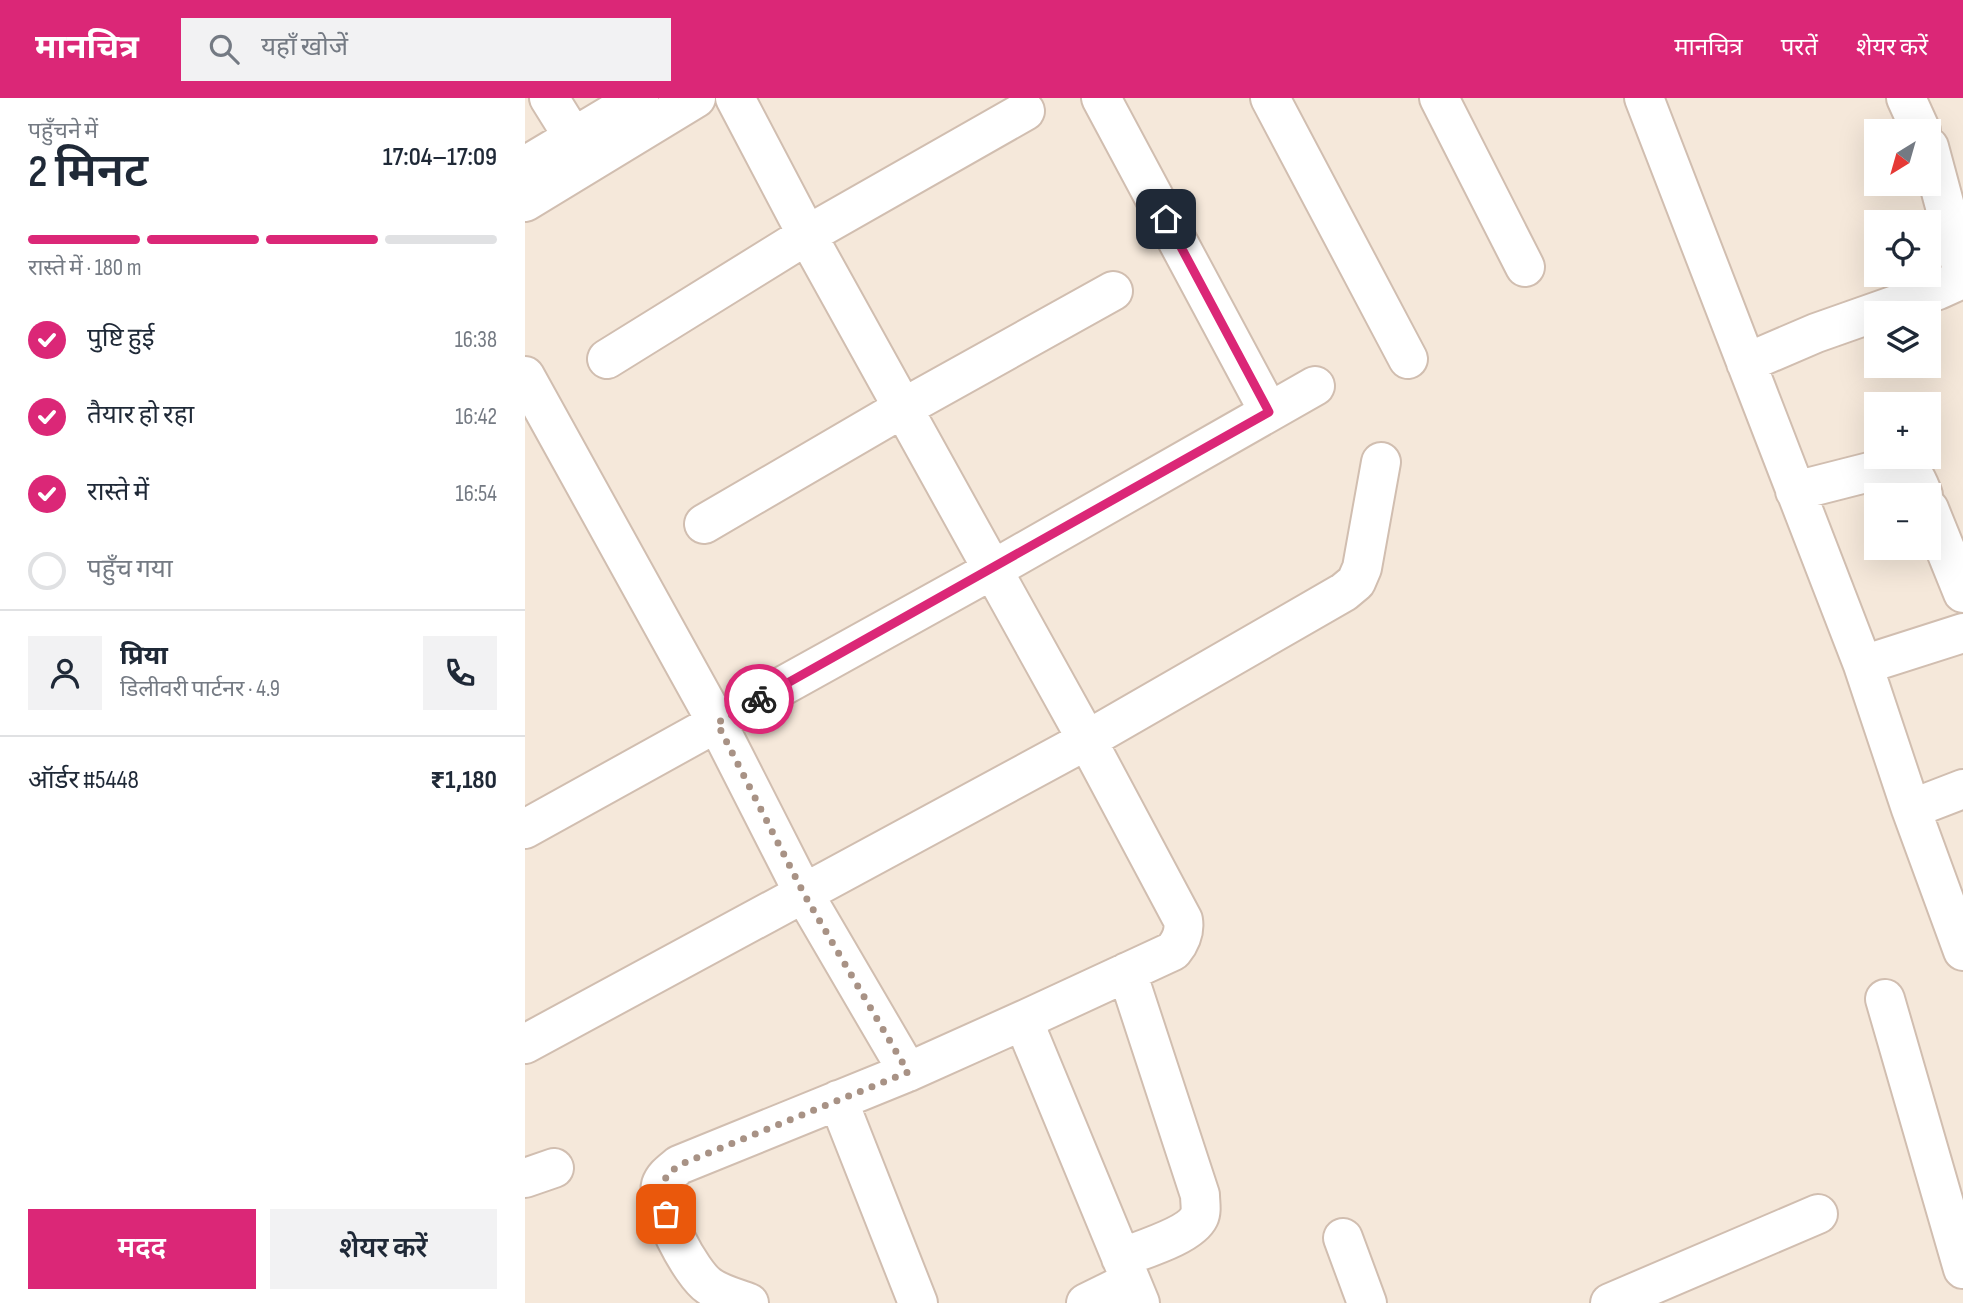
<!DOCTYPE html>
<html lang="hi">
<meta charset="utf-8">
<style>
:root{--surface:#fff;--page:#f2f2f3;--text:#1f2937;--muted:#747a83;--line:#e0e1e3;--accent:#db2777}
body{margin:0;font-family:"Sofia Sans Condensed","Noto Sans Devanagari",sans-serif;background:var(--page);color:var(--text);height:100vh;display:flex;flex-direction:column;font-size:26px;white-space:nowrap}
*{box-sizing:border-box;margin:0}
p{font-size:23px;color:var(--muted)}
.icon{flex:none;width:38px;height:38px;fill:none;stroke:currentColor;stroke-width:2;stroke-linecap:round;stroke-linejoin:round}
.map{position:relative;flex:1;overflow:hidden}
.side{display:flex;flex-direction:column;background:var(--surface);width:525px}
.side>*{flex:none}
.needle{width:46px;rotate:217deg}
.tools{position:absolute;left:1339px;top:21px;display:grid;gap:14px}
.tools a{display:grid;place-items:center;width:77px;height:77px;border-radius:0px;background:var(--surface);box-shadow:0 7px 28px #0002;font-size:35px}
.pin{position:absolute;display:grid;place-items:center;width:60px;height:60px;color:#fff;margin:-30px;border-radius:14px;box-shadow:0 4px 10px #0006}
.courier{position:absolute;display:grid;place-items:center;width:70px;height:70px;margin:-35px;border:5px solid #db2777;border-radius:50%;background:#fff;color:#222;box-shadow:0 2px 9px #0007}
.summary em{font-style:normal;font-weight:600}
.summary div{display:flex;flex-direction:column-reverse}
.summary{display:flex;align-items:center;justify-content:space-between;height:119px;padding:0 28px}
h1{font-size:46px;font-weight:600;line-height:52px}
.bar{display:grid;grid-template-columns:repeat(4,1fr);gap:10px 7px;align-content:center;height:84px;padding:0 28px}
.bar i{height:9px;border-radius:5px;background:var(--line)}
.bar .current{background:var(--accent)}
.bar p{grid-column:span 4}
.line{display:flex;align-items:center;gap:18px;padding:0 28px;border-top:2px solid var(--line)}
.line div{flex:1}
.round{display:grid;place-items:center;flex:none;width:74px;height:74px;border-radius:0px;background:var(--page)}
ol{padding:0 28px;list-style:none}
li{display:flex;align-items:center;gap:21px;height:77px}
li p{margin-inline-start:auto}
li .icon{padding:7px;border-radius:50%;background:var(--accent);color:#fff;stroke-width:4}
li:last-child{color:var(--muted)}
li i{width:38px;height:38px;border:4px solid var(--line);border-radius:50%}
.primary-button{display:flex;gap:14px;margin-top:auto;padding:14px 28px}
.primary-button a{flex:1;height:80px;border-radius:0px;background:var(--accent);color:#fff;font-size:28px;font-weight:600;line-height:80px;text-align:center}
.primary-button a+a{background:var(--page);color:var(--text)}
header{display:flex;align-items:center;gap:42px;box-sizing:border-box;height:98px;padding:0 35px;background:var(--accent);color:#fff}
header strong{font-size:33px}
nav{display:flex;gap:38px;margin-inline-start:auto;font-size:24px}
.search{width:490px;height:63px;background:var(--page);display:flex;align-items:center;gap:18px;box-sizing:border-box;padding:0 24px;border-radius:0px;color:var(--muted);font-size:26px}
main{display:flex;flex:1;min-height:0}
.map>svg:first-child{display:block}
.residential{fill:#f5e8da;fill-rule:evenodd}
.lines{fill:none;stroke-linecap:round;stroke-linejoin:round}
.minor-casing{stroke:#d1beb0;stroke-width:42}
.minor{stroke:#fff;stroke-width:38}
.done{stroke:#a89285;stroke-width:7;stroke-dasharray:0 12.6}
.route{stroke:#db2777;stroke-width:9}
</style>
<header>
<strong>मानचित्र</strong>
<div class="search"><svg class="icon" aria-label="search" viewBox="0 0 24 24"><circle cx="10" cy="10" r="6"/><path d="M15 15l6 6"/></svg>यहाँ खोजें</div>
<nav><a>मानचित्र</a><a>परतें</a><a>शेयर करें</a></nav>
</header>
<main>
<section class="side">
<div class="summary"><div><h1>2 मिनट</h1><p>पहुँचने में</p></div><em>17:04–17:09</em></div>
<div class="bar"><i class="current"></i><i class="current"></i><i class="current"></i><i></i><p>रास्ते में · 180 m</p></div>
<ol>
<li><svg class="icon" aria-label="check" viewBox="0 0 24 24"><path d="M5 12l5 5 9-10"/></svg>पुष्टि हुई<p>16:38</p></li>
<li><svg class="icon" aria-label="check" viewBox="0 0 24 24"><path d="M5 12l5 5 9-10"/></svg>तैयार हो रहा<p>16:42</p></li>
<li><svg class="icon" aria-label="check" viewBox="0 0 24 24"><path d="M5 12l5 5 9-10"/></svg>रास्ते में<p>16:54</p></li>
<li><i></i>पहुँच गया</li>
</ol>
<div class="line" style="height:126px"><a class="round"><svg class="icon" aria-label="person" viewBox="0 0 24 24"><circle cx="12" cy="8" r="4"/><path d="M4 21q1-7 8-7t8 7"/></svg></a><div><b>प्रिया</b><p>डिलीवरी पार्टनर · 4.9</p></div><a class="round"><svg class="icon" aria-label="phone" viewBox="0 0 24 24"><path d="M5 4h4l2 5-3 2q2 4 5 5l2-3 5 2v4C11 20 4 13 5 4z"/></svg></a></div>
<div class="line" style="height:91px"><div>ऑर्डर #5448</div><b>₹1,180</b></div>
<div class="primary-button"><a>मदद</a><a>शेयर करें</a></div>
</section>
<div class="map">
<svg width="1438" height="1205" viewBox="0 0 1438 1205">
<rect width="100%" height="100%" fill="#fdf6ec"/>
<path class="residential" d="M0,0H1438V1205H0ZM1351,33H1404V86H1351ZM1351,124H1404V177H1351ZM1351,215H1404V268H1351ZM1351,306H1404V359H1351ZM1351,397H1404V450H1351Z"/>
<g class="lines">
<g class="minor-casing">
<path id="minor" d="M24,0L62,61
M210,0L282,137L562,642L658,822C660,834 656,843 648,853L501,921L505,939L615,1205
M576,0L744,314
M745,0L883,261
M914,0L1000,169
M1119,0L1338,567L1386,711L1438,691
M1381,0L1396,33
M0,68L114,0
M0,104L171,0
M82,261L282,137L500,13
M1221,265L1291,235L1413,192L1433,183L1436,168L1404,49
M0,278L192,625L279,796L383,974
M1270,393L1372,367C1389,371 1392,382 1398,397
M1404,411L1438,495
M179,426L378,310L588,193
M1338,567L1438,535
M1386,711L1438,853
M0,731L467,472L790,288
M1360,901L1438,1171
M0,946L562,642L819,494L831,484L837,470L856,364
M313,1002L393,1205
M0,1080L29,1070
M818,1140L842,1205
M596,1160C615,1152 665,1138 674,1119C677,1113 675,1104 675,1097L602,874
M224,1205C211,1200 195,1196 184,1188C166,1176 130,1108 136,1087C139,1078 147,1073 154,1067L383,974L501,921
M561,1205L606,1183
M1085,1205L1293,1116"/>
</g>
<use href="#minor" class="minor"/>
</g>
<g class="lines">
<path class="done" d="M141,1116C132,1092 134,1083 154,1067L383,974L279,796L192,625L234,601"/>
<path class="route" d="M234,601L744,314L641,121"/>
</g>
</svg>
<div class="tools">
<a><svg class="needle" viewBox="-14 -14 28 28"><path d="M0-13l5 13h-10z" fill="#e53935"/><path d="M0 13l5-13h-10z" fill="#747a83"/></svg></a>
<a><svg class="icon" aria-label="locate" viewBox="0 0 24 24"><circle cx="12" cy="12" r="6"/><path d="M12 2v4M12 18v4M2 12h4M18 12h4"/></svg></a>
<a><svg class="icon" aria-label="layers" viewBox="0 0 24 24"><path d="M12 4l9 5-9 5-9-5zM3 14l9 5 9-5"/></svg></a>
<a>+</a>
<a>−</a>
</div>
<div class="pin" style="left:141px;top:1116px;background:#ea580c"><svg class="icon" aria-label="bag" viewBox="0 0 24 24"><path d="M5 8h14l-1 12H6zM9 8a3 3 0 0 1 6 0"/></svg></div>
<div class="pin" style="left:641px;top:121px;background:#1f2937"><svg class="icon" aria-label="home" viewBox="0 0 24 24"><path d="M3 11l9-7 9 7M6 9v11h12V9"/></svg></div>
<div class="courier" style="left:234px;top:601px"><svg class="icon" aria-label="bike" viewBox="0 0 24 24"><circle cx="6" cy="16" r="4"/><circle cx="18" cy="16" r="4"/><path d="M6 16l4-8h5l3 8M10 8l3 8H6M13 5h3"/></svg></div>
</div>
</main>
